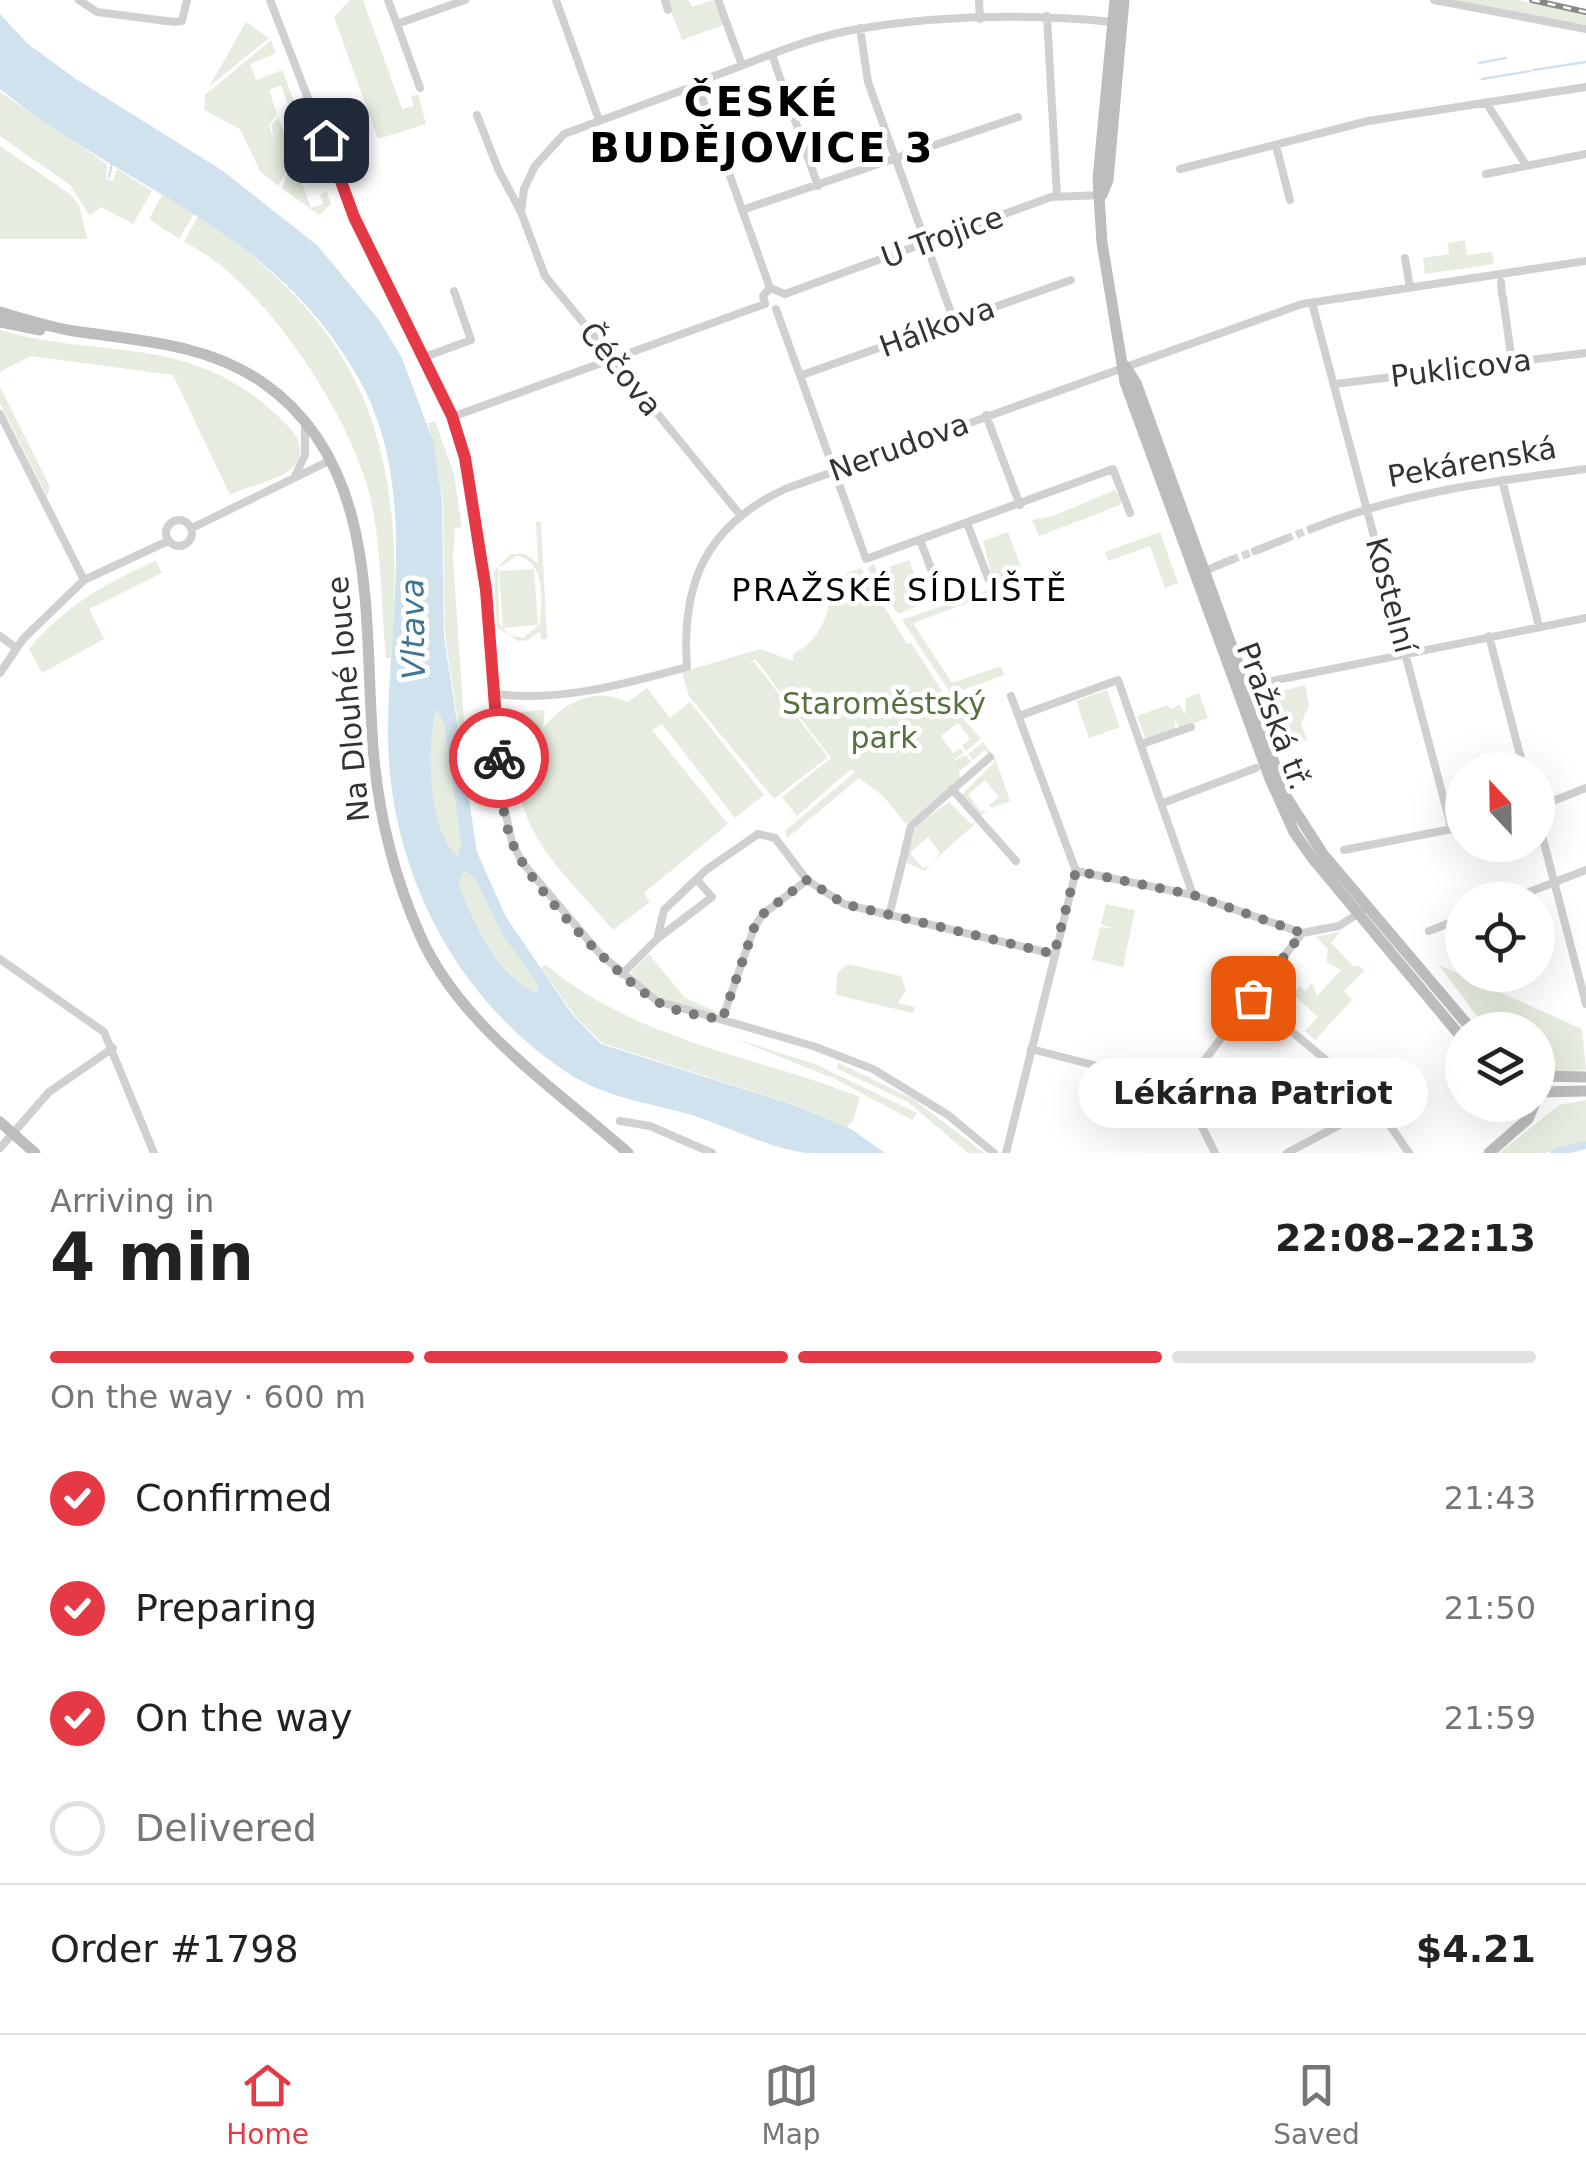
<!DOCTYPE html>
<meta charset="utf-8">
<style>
:root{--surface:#fff;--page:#f6f6f6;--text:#222;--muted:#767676;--line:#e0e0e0;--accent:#e63946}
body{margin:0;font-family:"DejaVu Sans",sans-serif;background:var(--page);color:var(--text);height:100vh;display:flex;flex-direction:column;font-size:38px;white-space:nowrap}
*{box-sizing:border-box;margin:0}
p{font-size:32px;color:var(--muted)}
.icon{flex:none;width:55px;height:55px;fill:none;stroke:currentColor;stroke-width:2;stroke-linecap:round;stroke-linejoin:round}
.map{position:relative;height:1153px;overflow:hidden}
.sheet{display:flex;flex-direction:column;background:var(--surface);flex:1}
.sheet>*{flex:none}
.needle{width:65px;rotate:338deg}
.controls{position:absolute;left:1445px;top:752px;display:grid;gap:20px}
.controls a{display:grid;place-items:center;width:110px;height:110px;border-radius:50%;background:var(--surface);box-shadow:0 10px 40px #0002;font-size:50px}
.pin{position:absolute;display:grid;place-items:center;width:85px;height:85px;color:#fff;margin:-42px;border-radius:20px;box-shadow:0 5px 15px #0006}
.courier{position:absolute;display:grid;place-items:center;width:100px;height:100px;margin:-50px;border:8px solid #e63946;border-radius:50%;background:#fff;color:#222;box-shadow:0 2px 12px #0007}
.bubble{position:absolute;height:70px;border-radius:35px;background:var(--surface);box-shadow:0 10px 40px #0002;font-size:32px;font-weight:700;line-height:70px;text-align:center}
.overview em{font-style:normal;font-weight:700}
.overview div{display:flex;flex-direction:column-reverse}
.overview{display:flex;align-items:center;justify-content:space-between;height:170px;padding:0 50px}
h1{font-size:65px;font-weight:700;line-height:75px}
.bar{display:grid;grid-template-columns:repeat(4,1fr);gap:15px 10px;align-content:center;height:120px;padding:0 50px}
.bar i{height:12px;border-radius:8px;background:var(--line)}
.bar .selected{background:var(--accent)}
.bar p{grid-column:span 4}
.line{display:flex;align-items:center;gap:25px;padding:0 50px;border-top:2px solid var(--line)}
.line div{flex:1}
ol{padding:0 50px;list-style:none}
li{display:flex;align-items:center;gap:30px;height:110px}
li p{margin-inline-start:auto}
li .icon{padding:10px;border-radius:50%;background:var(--accent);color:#fff;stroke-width:4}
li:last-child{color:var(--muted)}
li i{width:55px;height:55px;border:5px solid var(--line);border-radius:50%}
.tabs{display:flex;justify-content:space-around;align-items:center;height:140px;border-top:2px solid var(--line);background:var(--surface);font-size:28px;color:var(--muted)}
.tabs a{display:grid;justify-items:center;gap:5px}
.tabs .selected{color:var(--accent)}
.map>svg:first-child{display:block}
.green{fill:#e6ecdf;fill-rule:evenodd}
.water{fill:#cfe2ee;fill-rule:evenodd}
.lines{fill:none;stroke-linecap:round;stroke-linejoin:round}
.stream{stroke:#cfe2ee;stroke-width:2.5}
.canal{stroke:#cfe2ee;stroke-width:8}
.street-tunnel{stroke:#d6d6d6;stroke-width:8;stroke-dasharray:8 4;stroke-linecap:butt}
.street{stroke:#d0d0d0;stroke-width:8}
.secondary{stroke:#bdbdbd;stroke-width:11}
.rail-casing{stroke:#888;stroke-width:6}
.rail{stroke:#fff;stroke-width:2.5;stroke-dasharray:8;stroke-linecap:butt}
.done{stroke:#7a7a7a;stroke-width:10;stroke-dasharray:0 18}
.route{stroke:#e63946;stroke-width:12}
.labels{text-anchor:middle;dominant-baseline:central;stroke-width:10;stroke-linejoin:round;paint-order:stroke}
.street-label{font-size:30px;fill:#333;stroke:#fff}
.park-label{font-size:30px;fill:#56703f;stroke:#fff}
.neighbourhood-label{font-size:32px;letter-spacing:2.5px;fill:#000;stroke:#fff}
.water-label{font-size:32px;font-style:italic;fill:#3f7597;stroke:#fff}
.district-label{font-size:40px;font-weight:bold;letter-spacing:2.5px;fill:#000;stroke:#fff}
</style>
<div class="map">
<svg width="1586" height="1153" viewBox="0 0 1586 1153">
<rect width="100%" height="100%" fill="#fff"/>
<path class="green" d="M350,0H363L402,109L414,106L411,97L418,94L426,124L378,139L334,17Z
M667,0H688L693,7L713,0L723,25L682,40Z
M1454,0H1518L1586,14V25Z
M246,22L269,38L209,87Z
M271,40L276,53L250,64L256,80L282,70L294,101L288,104L281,85L269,90L277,114L269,125L274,142L271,125L278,117L311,208L323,204L320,194L327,192L331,204L319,215L282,188L287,171L278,186L260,171L240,129L204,110L205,95Z
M0,92L107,164L106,179L113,181L117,169L152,191L133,224L101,207L90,216L70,185L0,136Z
M0,146L70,194L79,205L87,239H0Z
M162,195L194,214L179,239L149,219Z
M198,216C373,332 407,457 391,658H386C381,608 382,555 372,505C355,420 262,278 184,242Z
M1465,240L1467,255L1492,252L1494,264L1425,274L1423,258L1449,254L1448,243Z
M0,330C108,361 193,331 284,422C297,435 308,450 293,467C280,481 248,485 230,495L173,375L31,356L0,372Z
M0,387L50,487L47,496L0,403Z
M435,421L454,474L462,527L455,528L453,559L469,794L445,637L443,498L428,423Z
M1114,490L1122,499L1120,505L1039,536L1032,520L1053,516Z
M536,522H541L547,639H541L540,631L528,640L518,641L497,627L494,572L510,554H525L538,563ZM517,556C546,561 542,601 540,624L523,638L509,635L499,623L498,568Z
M1008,532L1022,570L993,581L983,541Z
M1160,532L1178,583L1165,588L1150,546L1108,561L1105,552Z
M909,560L925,603L898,614L867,568L874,564L877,571Z
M156,561L162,573L89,609L104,639L42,673L29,649C64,607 106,582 156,561Z
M861,568L907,644L911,643L950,703L981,739L966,751L962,746L970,739L958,723L941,736L953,753L960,748L964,753L951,762L966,755L971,762L959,771L960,779L906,824L883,796L859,778L787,838L785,831L855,772L851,769L797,816L782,797L831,758L755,659L748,665L754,662L828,757L774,799L689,696L682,672L760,649L793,661V654C818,642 832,614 829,588L848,580L846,573Z
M534,569L538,625L503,628L499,571Z
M987,590L989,595L913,623L952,683L1001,666L1004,675L951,694L902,620Z
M1305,685L1309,705L1301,724L1308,742L1278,724L1268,703L1275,693Z
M647,688L670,718L690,702L764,795L735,818L662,724L652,730L728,824L644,893L650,902L613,930C578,887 514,834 520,775L532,764L541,733L535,740L522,741L521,712L545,710L543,728C566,701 594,687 628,702Z
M1107,690L1120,727L1089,738L1076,701Z
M1199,693L1208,718L1180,728L1173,718L1176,729L1146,740L1137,716L1168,705L1170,709L1180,705L1185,715L1186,698Z
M437,707L444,724L461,842L458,858C423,826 427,750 437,707Z
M983,742L995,758L1010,801L992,808L989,805L999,797L985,780L968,795L981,812L988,810L980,816L961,795L995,762L985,750L973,760L968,754Z
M949,802L971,824L977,822L931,863L940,853L928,837L910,853L923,868L931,865L924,871L905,862L916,826Z
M464,871L474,877L500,930L539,984L541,992L537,995C498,974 473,924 459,884Z
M1106,904L1135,910L1123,967L1092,960L1100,927L1115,929L1101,924Z
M1341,931L1331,943L1354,967L1358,965L1365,970L1344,991L1352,1000L1315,1040L1305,1031L1318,1017L1293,994L1300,986L1305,991L1312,983L1317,996L1341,970L1326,962L1328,949L1316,937Z
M649,954L685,998L719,1013C692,1015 644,996 631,972Z
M847,964L901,976L906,990L898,1003L915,1007L913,1013L836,995L837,973Z
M546,965C638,1041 752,1055 860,1097L853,1121L846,1127L795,1105L602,1043L575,1016L541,968Z
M1439,965L1582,1029L1586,1070L1538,1073V1030H1487Z
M733,1038L815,1064L917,1113L912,1120L835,1079Z
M839,1063L913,1099L984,1153H968L908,1102L836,1068Z
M1586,1100V1141L1545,1153H1499L1559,1105Z"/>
<path class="water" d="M0,14L28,44L76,79L223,171L318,246L379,320L402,358L433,441L442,498L444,637L477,852L506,917L572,1014L601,1044L794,1105L851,1129L885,1153C859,1153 831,1153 806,1153C770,1148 730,1128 695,1116C658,1105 609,1098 576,1078C457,1005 386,868 388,728C389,615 418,486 360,381C274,225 128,193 0,89ZM437,708L444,724L461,842L458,857C427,830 426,745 437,708ZM464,871L474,877L502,934L538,984L537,994C498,976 473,923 459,884Z"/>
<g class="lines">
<path class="stream" d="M1479,63L1506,58
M1533,70L1586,62
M1482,79L1530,71
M109,177L113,159"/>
<path class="canal" d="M1554,1153L1586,1145"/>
<path class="street-tunnel" d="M1285,539L1311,529
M1231,560L1255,551"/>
<path class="street" d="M79,0L97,12L174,22L182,21L187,0
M270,0L354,217L452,417L465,458L486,590L500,788L512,842L522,862L600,954L657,1001L813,1046L873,1069L948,1115L994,1153
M388,0L397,24
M556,0L599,120
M665,0L668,10
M718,0L742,65
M979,0L980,19
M1434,0L1586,29
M1047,16L1057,196
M860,28L868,82L954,321
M772,55L818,186
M420,88L397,24L465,0
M699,89L770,288
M1487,104L1526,165
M477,115L498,169L521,212
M1276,146L1290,200
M1180,169L1368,121L1586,87
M1486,174L1586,154
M742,210L1018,117
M1405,258L1410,288
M1501,282L1502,295
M785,294L1051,197L1102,195
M1503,298L1512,362
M1312,303L1452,830
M765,304L763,296L770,288L785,294
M776,309L866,559L1113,469L1130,513
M422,358L471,340L454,291
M802,375L1071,280
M1335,384L1586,353
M0,414L84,580
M986,415L1020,505
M452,417L765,304
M294,478L305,455V425
M1502,480L1539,626
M741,516L545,276L521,212L524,189L535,166L564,134L686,89H699L711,77C759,60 808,37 858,29C940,15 1030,14 1113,22
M166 533a13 13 0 1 1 26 0a13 13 0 1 1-26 0Z
M967,523L988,578
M192,528L331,460
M1311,529C1403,492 1488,482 1586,469
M920,540L941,595
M1255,551L1285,539
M1202,572L1231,560
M0,636L16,648
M1489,636L1524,770
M0,673L23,639L84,580L168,541
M1242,687L1586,618
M496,694C562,702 624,684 687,667C681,583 706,526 785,489L1302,304L1586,261
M1011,696L1076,871
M1019,716L1118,680L1193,895
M1142,744L1191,727
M952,789L1016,861
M1163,803L1256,768
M1538,807L1586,788
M1538,820L1586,1004
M1344,850L1462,827
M1076,871L1193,895L1302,933L1339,926L1362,911
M1509,900L1586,870
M889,916L911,826L990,757
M1429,931L1462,918
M657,939L664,910L706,870L758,834L775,838L807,880L844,904L1053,954
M0,959L104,1032L154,1153
M622,974L657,939L712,897L699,882
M1253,999L1371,1098L1409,1153
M722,1020L754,928L763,914L807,880
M1031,1049L1183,1088
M1183,1088L1302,933
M1183,1088L1215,1153
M620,1121L650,1126L712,1153
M0,1148L49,1092L113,1048
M1006,1153L1076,871
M1287,1153L1377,1105"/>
<path class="secondary" d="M1115,0L1098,179L1102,243L1125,382L1270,779L1294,832L1313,859L1462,1038
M1102,195L1108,180L1124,0
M0,312C24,319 49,327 74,331C139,341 205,343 262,382C385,467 362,629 374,759C380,821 395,879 420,935C460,1026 556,1089 628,1153
M0,322L40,330
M1125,366L1136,383L1287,798L1323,854L1472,1030
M1538,1076L1586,1077
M1538,1092L1586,1091
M0,1122L35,1153
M1489,1153L1528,1119L1534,1105"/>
<g class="rail-casing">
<path id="rail" d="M1532,0L1586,12"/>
</g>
<use href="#rail" class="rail"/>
</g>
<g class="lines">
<path class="done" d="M499,758C500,785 502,816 512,842C527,884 617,977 656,1001C676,1013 700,1015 722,1020L754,928L763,914L807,880L844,904L1054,954L1076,871L1193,895L1302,933L1253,998"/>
<path class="route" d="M326,140L354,217L452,416L465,458L486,590L499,758"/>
</g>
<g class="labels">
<g class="street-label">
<text transform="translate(942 237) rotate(-20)">U Trojice</text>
<text transform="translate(937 327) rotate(-20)">Hálkova</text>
<text transform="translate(1461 368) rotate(-7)">Puklicova</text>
<text transform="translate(621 369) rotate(51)">Čéčova</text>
<text transform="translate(899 447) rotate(-20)">Nerudova</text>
<text transform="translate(1472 462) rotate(-10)">Pekárenská</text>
<text transform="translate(1391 595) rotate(75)">Kostelní</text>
<text transform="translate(348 699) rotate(-95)">Na Dlouhé louce</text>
<text transform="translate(1274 716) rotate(69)">Pražská tř.</text>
</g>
<g class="park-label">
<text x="884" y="703">Staroměstský<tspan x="884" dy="34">park</tspan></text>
</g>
<g class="neighbourhood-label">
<text x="900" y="590">PRAŽSKÉ SÍDLIŠTĚ</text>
</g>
<g class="water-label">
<text transform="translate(413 629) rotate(-91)">Vltava</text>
</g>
<g class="district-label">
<text x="762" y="102">ČESKÉ<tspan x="762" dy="46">BUDĚJOVICE 3</tspan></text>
</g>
</g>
</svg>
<div class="controls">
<a><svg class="needle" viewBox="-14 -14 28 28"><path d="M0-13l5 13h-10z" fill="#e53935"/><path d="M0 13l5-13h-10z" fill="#767676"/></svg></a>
<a><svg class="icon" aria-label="locate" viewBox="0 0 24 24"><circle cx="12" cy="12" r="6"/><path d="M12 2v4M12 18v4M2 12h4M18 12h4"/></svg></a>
<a><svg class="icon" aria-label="layers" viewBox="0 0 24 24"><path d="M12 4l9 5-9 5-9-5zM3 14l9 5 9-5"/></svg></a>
</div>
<div class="pin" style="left:1253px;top:998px;background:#ea580c"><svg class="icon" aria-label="bag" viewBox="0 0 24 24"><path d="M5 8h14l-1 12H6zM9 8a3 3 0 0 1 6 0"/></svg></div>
<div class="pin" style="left:326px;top:140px;background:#1f2937"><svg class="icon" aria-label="home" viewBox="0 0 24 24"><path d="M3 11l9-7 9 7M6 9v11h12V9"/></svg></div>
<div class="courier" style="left:499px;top:758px"><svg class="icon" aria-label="bike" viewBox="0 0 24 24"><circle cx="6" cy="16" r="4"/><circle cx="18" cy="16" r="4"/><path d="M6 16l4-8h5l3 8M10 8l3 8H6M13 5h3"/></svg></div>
<div class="bubble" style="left:1078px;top:1058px;width:350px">Lékárna Patriot</div>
</div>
<section class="sheet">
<div class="overview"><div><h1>4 min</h1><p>Arriving in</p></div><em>22:08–22:13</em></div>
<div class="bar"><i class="selected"></i><i class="selected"></i><i class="selected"></i><i></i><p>On the way · 600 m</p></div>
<ol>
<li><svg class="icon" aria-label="check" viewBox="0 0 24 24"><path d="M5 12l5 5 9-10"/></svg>Confirmed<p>21:43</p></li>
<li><svg class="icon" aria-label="check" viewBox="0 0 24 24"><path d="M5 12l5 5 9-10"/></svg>Preparing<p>21:50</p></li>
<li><svg class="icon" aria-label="check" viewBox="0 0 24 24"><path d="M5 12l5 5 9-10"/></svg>On the way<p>21:59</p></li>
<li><i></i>Delivered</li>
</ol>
<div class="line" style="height:130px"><div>Order #1798</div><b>$4.21</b></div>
</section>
<nav class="tabs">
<a class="selected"><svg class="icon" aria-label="home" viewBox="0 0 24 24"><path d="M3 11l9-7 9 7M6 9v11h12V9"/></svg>Home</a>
<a><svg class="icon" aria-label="map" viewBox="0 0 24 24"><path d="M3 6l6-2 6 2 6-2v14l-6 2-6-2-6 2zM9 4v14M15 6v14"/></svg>Map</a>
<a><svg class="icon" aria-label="saved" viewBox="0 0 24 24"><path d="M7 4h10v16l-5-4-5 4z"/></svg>Saved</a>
</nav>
